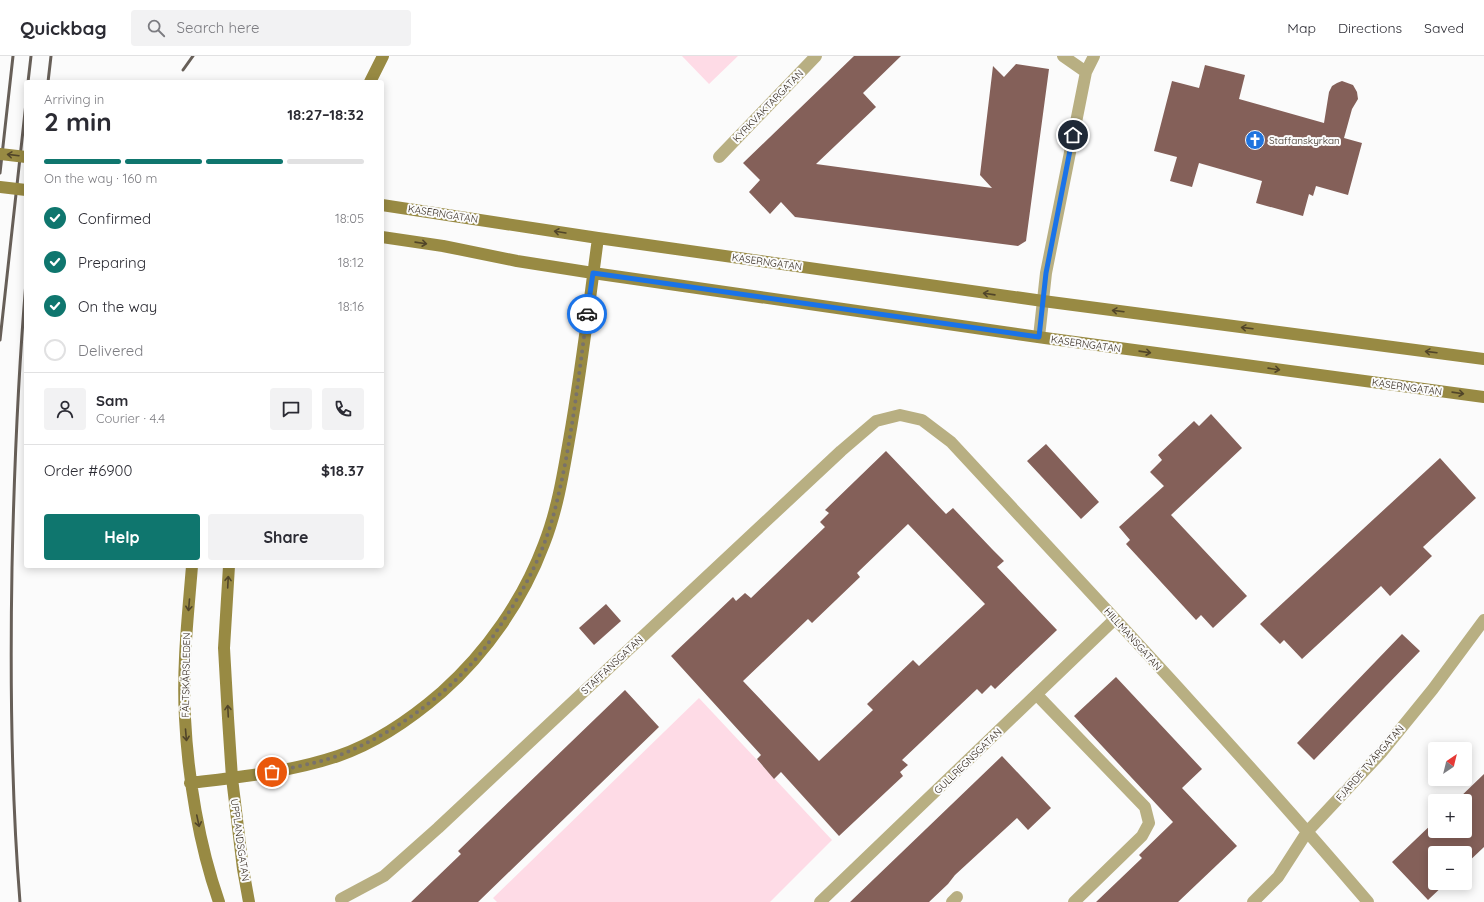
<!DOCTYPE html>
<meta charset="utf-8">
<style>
:root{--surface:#fff;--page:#f2f2f3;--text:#2b2b33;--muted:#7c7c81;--line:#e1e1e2;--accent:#0f766e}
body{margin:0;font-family:Quicksand,sans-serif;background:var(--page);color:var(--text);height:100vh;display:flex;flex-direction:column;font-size:15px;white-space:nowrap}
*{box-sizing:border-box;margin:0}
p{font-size:13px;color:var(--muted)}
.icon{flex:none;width:22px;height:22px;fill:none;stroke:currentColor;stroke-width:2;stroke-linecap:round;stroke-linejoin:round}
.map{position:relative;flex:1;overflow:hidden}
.sheet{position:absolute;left:24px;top:24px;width:360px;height:488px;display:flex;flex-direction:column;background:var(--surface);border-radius:4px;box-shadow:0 2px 10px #0003}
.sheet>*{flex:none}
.needle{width:26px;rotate:35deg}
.controls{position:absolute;left:1428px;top:686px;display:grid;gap:8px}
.controls a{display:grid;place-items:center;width:44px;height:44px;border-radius:4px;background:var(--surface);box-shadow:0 2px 10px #0003;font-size:20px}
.pin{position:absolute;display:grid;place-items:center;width:34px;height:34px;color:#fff;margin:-17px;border:2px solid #fff;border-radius:50%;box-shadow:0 1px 4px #0007}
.courier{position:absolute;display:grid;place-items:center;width:40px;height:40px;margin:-20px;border:3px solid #1a73e8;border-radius:50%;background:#fff;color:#222;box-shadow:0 1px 5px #0007}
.headline em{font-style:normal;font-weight:800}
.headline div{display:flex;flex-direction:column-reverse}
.headline{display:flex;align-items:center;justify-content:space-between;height:68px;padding:0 20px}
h1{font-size:26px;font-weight:800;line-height:30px}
.bar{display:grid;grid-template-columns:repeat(4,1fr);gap:6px 4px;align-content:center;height:48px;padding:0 20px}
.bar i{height:5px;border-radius:3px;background:var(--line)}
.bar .on{background:var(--accent)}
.bar p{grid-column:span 4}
.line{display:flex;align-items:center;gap:10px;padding:0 20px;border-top:1px solid var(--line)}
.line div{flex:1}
.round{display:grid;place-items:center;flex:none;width:42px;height:42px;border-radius:4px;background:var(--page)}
ol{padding:0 20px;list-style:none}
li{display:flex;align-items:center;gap:12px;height:44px}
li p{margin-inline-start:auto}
li .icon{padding:4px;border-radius:50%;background:var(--accent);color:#fff;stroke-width:4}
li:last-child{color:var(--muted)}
li i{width:22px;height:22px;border:2px solid var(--line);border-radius:50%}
.button{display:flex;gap:8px;margin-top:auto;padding:8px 20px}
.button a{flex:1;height:46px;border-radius:4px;background:var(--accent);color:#fff;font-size:16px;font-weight:800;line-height:46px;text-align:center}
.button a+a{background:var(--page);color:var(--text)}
header{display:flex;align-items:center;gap:24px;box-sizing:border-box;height:56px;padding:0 20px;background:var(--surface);border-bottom:1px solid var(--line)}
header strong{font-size:19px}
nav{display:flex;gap:22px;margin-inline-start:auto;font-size:14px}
.search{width:280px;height:36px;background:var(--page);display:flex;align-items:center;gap:10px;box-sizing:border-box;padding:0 14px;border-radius:4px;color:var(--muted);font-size:15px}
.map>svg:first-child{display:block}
.park{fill:#fedbe6}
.building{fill:#846059;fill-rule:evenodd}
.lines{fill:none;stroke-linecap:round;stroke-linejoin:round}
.lane{stroke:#b8af82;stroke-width:12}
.street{stroke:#b8af82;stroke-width:12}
.secondary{stroke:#988a43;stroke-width:12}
.rail{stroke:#675f58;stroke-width:3}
.secondary-bridge{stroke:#988a43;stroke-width:12}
.oneway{stroke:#514529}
.done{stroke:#79726b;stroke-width:4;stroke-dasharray:0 7.2}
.route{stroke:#1a73e8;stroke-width:5}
.labels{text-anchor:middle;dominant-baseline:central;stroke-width:4;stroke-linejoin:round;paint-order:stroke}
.street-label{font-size:10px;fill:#33281e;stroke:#fbfbfb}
.poi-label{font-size:10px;fill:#33281e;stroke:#fbfbfb;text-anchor:start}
</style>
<header>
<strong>Quickbag</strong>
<div class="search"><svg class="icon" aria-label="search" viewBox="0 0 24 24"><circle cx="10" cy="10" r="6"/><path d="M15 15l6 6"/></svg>Search here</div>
<nav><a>Map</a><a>Directions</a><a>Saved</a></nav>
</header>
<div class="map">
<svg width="1484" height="846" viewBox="0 0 1484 846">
<rect width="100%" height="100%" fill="#fbfbfb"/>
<path class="park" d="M682,0H738L709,28Z
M699,642L832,784L770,846H497L493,842Z"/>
<path class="building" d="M854,0H901L863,37L876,51L816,108L992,132L980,119L993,10L1004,21L1016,8L1049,13L1026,185L1018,190L795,161L781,146L770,158L749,136L760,124L743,107Z
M1205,9L1245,19L1239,43L1324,67L1329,36L1332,30L1337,27L1342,25L1353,29L1357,36L1358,43L1352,53L1344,82L1362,87L1348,139L1316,130L1313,140L1309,138L1303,160L1256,147L1262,125L1199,107L1192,131L1170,125L1177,101L1154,95L1172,25L1199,32Z
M1211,358L1242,392L1171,459L1247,540L1213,572L1201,559L1196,564L1126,488L1130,484L1119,471L1164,430L1150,416L1162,404L1158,399L1194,365L1199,370Z
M1046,388L1099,446L1081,463L1027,405Z
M886,395L946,458L953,452L992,493L1004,505L997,511L1057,574L995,633L991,629L982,638L977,633L902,704L908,709L900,716L903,720L839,780L781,716L774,723L757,703L761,699L671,600L733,541L736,545L745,537L751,542L825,471L820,466L829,457L825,454ZM908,468L985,548L919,610L913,604L867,648L873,654L819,705L743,625L808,563L812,567L860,521L857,517Z
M1440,402L1476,442L1423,491L1432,500L1390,540L1381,530L1302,603L1284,584L1280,588L1260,568Z
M606,548L621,565L594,589L579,572Z
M1402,578L1420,595L1314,704L1297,687Z
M1116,621L1202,713L1182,732L1237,790L1178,846H1096L1142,802L1139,799L1173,766L1074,660Z
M625,634L659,671L478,846H411L461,798L458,795Z
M1002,700L1051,752L1028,774L1017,762L955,819L948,828L929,846H850Z
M1484,718V791L1465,809V797H1435V827H1446L1428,844L1392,806L1435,765V775H1465V745H1456Z"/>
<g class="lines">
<path class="lane" d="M719,101L816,0
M1037,639L1145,751L1149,767L1142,780L1074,846
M952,846L957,841"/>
<path class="street" d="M1063,0L1086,16
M1039,281L1046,217L1086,16L1094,0
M341,843L384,820L438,772L841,395L876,365L900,359L922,364L951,386C1092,538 1234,689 1368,846
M820,846L1115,563
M1253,846L1278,821L1307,776L1381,697L1433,633L1484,564"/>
<path class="secondary" d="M370,26L383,0
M382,149L598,182L1043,245L1484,303
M382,181L443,190L517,205L593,217L1045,282L1484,341
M192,510C188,560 182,611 185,662C188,722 199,789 219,846
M229,510L224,592L228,662L232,722L243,813L249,846
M190,727C240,721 290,716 338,700C376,687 412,662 442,636C487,596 523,544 544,488C557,455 563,419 569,384C581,317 589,249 598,182"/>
<path class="rail" d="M183,14L193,0
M28,26L31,0
M48,26L51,0
M0,117L13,0
M0,284L26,47
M20,846C11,735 10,624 12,512C14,417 18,321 26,226"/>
<path class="secondary-bridge" d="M0,98L26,101
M0,131L26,134"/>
</g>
<defs><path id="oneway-shaft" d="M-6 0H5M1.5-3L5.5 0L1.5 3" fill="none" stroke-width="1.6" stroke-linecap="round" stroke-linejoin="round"/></defs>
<g class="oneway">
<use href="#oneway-shaft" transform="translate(13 99) rotate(-173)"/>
<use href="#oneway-shaft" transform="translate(560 176) rotate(-171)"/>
<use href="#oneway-shaft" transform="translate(421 187) rotate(8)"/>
<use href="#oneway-shaft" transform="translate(989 238) rotate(-172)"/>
<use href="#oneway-shaft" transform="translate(1118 255) rotate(-173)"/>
<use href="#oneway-shaft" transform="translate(1247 272) rotate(-173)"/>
<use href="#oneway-shaft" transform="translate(1145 296) rotate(8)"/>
<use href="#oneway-shaft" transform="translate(1431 296) rotate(-173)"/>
<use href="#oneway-shaft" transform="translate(1274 313) rotate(8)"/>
<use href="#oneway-shaft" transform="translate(1458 337) rotate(8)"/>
<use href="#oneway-shaft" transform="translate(228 526) rotate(-87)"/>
<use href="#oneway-shaft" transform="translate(189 549) rotate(95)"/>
<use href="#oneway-shaft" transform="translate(228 655) rotate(-93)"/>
<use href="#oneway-shaft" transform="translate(186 679) rotate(85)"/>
<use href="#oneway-shaft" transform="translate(198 765) rotate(78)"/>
</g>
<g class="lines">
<path class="done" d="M272,716C294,711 318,707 340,699C390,679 437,646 473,606C487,591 498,573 509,556C529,525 545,492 554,457C571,392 578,325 587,258"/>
<path class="route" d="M587,258L593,217L1039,281L1046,217L1073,79"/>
</g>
<defs>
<g id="church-disc" transform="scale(1)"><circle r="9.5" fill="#2074de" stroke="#fbfbfb"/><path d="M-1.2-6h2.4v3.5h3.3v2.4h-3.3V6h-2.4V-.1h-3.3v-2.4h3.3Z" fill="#fff"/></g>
</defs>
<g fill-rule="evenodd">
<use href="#church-disc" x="1255" y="84"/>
</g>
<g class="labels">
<g class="street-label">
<text transform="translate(768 50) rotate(-46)">KYRKVAKTARGATAN</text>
<text transform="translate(443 158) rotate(9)">KASERNGATAN</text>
<text transform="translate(767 206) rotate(8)">KASERNGATAN</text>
<text transform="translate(1086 288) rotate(8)">KASERNGATAN</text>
<text transform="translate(1407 331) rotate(8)">KASERNGATAN</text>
<text transform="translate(1133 583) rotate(48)">HILLMANSGATAN</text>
<text transform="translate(612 609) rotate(-43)">STAFFANSGATAN</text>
<text transform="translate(186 619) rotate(-89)">FÄLTSKÄRSLEDEN</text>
<text transform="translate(968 705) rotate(-44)">GULLREGNSGATAN</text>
<text transform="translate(1370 707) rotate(-49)">FJÄRDE TVÄRGATAN</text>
<text transform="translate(240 784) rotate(82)">UPPLANDSGATAN</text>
</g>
<g class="poi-label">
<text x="1269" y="84">Staffanskyrkan</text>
</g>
</g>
</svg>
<div class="controls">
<a><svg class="needle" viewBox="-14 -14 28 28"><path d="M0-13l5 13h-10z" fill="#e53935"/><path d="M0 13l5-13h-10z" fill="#7c7c81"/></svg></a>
<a>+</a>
<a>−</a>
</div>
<div class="pin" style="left:272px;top:716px;background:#ea580c"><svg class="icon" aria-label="bag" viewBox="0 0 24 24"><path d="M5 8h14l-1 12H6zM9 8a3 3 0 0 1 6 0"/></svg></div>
<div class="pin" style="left:1073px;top:79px;background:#1f2937"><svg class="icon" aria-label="home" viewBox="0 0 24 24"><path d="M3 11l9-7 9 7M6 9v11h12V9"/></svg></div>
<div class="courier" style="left:587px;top:258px"><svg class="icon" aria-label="car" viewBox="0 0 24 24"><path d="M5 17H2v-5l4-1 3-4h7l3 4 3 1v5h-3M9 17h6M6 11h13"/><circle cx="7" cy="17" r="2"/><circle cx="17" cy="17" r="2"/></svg></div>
<section class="sheet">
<div class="headline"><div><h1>2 min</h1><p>Arriving in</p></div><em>18:27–18:32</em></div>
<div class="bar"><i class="on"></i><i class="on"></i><i class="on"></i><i></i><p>On the way · 160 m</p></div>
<ol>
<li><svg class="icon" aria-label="check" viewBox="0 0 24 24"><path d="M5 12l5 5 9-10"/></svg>Confirmed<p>18:05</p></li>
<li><svg class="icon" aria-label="check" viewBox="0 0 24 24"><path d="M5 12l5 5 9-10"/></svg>Preparing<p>18:12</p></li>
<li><svg class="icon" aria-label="check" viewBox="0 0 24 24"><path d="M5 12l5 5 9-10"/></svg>On the way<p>18:16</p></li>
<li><i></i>Delivered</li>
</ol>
<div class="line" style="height:72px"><a class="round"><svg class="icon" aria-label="person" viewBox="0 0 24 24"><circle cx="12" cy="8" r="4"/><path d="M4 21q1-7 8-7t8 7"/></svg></a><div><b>Sam</b><p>Courier · 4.4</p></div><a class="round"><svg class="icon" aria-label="chat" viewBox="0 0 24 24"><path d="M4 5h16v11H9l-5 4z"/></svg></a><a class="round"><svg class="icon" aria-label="phone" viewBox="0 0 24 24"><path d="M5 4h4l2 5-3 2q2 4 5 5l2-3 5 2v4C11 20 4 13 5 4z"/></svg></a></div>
<div class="line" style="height:52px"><div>Order #6900</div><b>$18.37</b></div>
<div class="button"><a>Help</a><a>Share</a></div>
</section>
</div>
